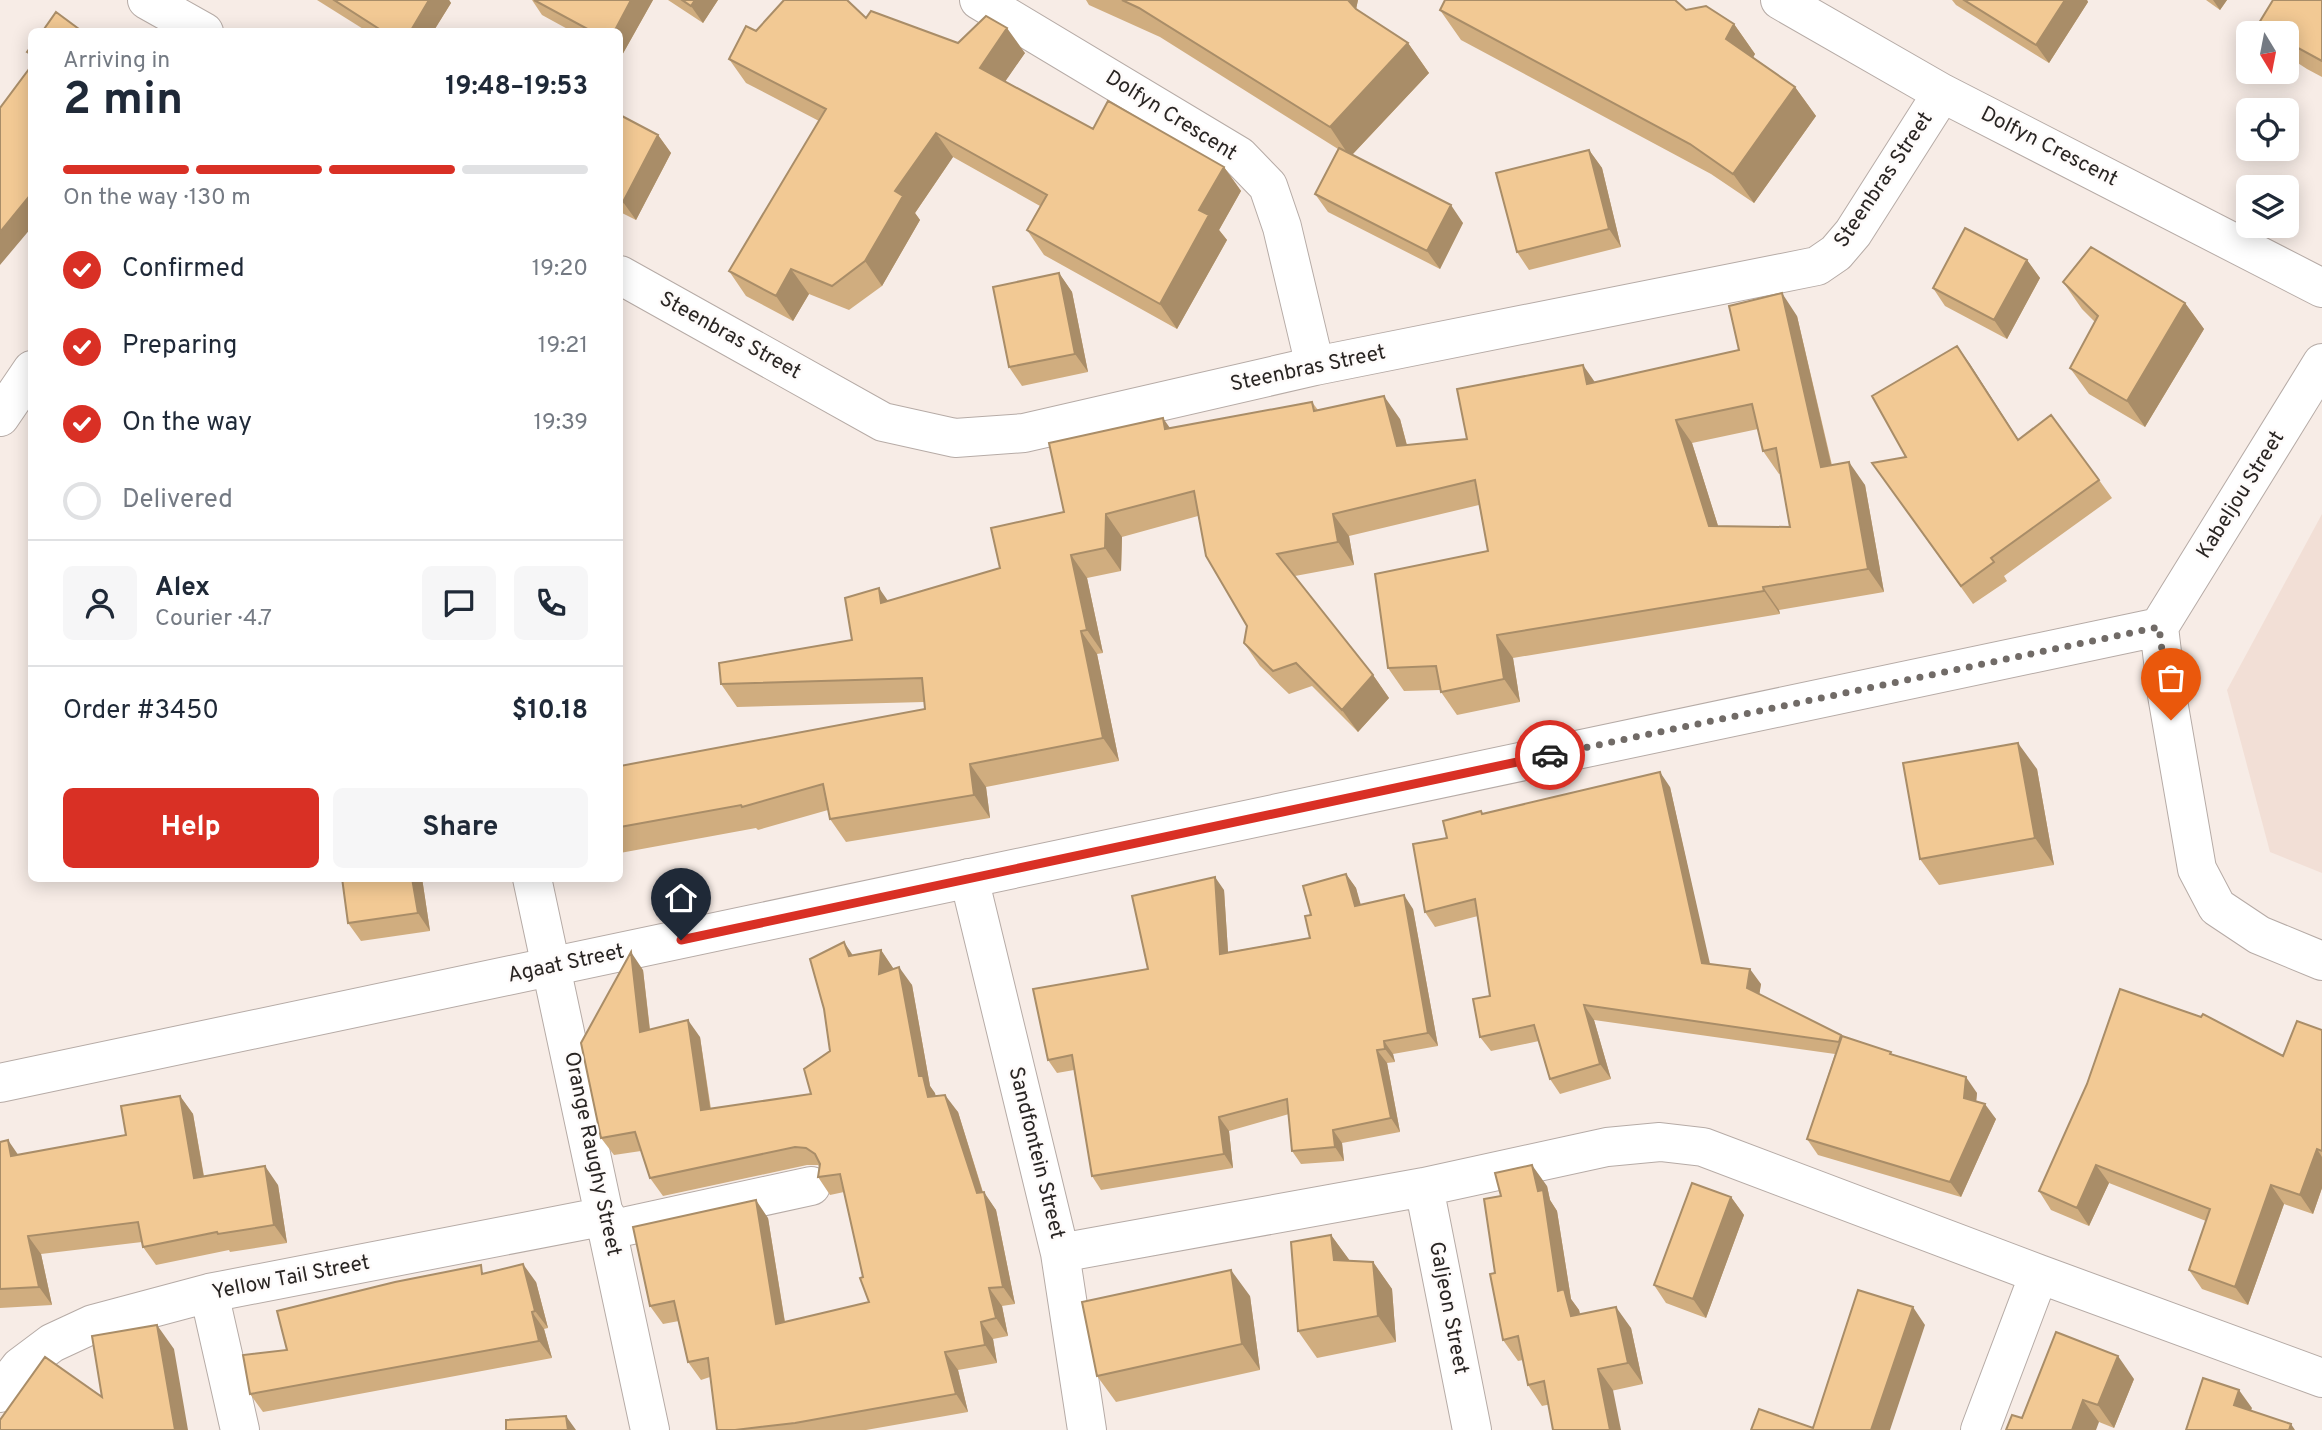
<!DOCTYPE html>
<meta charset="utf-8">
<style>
:root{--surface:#fff;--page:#f6f6f7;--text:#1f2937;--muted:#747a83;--line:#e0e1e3;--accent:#d93025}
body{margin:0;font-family:Overpass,sans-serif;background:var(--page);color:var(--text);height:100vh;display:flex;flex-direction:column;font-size:26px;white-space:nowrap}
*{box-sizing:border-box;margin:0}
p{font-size:23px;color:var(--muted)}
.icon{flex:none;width:38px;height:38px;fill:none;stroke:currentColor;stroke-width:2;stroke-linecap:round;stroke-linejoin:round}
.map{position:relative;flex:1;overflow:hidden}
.sheet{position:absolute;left:28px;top:28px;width:595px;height:854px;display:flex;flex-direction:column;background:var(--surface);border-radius:10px;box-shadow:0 4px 18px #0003}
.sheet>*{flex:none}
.needle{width:46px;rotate:170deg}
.fabs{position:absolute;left:2236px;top:21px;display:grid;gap:14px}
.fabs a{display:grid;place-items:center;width:63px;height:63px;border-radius:10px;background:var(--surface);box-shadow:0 4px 18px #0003;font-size:35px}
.pin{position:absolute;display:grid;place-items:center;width:60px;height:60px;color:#fff;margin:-72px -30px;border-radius:50% 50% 50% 0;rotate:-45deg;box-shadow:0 0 7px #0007}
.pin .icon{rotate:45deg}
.courier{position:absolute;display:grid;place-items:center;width:70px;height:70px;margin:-35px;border:5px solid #d93025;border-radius:50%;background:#fff;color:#222;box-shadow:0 2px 9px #0007}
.summary em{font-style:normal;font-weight:700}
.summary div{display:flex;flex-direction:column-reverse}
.summary{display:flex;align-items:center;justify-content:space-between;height:119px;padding:0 35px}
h1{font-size:46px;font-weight:700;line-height:52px}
.bar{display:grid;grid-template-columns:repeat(4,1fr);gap:10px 7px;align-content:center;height:84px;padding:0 35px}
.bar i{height:9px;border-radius:5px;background:var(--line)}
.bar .current{background:var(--accent)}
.bar p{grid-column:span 4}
.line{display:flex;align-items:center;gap:18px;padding:0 35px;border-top:2px solid var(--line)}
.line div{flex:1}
.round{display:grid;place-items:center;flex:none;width:74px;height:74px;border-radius:10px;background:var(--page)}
ol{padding:0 35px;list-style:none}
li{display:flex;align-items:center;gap:21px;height:77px}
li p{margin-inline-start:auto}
li .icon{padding:7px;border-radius:50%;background:var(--accent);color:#fff;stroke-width:4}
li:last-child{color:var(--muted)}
li i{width:38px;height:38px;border:4px solid var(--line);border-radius:50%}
.button{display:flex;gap:14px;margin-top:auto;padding:14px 35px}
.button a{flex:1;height:80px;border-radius:10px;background:var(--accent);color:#fff;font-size:28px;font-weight:700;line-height:80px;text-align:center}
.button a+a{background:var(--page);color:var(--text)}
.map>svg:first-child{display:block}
.built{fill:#f2dfd6}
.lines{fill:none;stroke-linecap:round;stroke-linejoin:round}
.street-casing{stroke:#b6aba6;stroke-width:40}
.secondary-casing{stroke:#b6aba6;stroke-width:40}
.street{stroke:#fff;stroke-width:38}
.secondary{stroke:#fff;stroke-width:38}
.wall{fill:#d0ad7f;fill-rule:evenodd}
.shaded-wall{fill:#a98d68}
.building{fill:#f2c994;stroke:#a98d68;stroke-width:2;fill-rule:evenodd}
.done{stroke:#716b67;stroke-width:7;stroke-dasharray:0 12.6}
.route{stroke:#d93025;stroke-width:9}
.labels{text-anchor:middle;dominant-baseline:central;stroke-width:5;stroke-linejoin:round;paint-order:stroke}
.street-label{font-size:21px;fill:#292523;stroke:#fefbfa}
</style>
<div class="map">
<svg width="2322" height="1430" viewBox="0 0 2322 1430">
<rect width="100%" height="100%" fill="#f7ece6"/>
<path class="built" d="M2322,514V873L2270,852L2227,690Z"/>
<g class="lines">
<g class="street-casing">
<path id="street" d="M147,0L204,32
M979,0L1239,156L1268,186L1282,227L1315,366
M1780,0L1942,93L2322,288
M620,275L883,422L955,438L1024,433L1315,366L1817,266L1836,253L1853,233L1942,93
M0,417L32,370
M532,878L650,1430
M969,878L1060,1253L1087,1430
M1424,1187L1472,1430
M609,1230L811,1186
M1060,1253L1424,1187L1607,1147L1660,1142L1703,1147L2039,1274L2322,1378
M209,1293L240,1430
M0,1393L20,1367L52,1343L93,1324L209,1293L606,1216
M1980,1430L2039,1274"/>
</g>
<g class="secondary-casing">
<path id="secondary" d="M2159,627L2167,695L2197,869L2217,907L2259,935L2322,961
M2159,627L2322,363
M0,1083L2159,627"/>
</g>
<use href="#street" class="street"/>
<use href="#secondary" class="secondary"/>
</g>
<path class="wall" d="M317,0H449L451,3L433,32H368Z
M532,0H653L621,57L620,56V32H573L542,15Z
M668,0H718L703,23Z
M1086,0H1358L1356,9L1408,43L1429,73L1352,155L1463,223L1440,269L1328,212L1315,194L1338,149L1160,37L1089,5Z
M1952,0H2087L2088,2L2049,63L1956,5Z
M2206,0H2227L2220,10Z
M2322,0V77L2307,69L2287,56V33H2267L2259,23Z
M1440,10H1686L1734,24L1755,54L1753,57L1795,87L1816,116L1754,203L1711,174L1461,40Z
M866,18L958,43L1025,53L1005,81L1093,129L1224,167L1241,191L1219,230L1227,240L1177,329L1044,255L1027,230L1040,206L953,157L915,213L920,220L882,286L849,310L809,294L793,321L746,296L729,271L819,121L746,83L729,59L756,31Z
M620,115L658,135L671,153L636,220L620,212Z
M1589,150L1602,168L1621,247L1529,270L1517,252Z
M2027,260L2040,278L2007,339L1945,306L1933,288Z
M1059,273L1072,292L1088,372L1022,386L1009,367Z
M2063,282L2185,303L2204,329L2145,427L2089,394L2070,368L2095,322L2082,309Z
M1797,316L1832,465L1865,485L1884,592L1779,610L1780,614L1513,658L1520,702L1457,715L1441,692L1440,690L1404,691L1388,668L1488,551L1479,505L1349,536L1354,565L1295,576L1373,675L1389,698L1358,732L1312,686L1289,694L1260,666L1244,643L1247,626L1198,516L1122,537L1121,571L1087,578L1103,653L1097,654L1119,761L986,787L990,818L846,842L830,819L828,810L758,830L756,828L620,853V766L925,709L924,702L737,707L721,684L852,640L888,601L1000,568L1064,512L1170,428L1312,402L1318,410L1400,419L1407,445L1467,439L1595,382L1739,350ZM1758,429L1763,451L1779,474L1781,473L1790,527L1718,526L1692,443Z
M1957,346L2018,439L2099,480L2112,498L2004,576L2007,581L1973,604L1872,463L1906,457Z
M2037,769L2054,865L1939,885L1920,859Z
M1670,787L1709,964L1761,984L1759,994L1841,1035L1893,1055L1977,1093L1976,1101L1996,1119L1961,1197L1818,1155L1807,1139L1835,1054L1594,1020L1611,1079L1560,1094L1550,1079L1539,1041L1491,1051L1480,1037L1490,996L1478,916L1435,927L1425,912L1447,838L1483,814Z
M1346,874L1356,888L1360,905L1413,909L1438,1046L1393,1054L1395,1062L1387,1063L1400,1132L1342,1143L1344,1161L1301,1164L1292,1151L1289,1114L1229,1131L1233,1168L1101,1190L1092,1176L1074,1070L1057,1073L1048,1060L1148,969L1224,890L1228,952L1310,938L1311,915Z
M422,878L430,931L361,941L348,923Z
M881,950L893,968V969L912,985L930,1086L936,1096L958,1112L983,1192L996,1210L1015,1304L1002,1306L1008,1336L993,1339L997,1363L958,1370L968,1412L866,1430H717L710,1377L701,1380L688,1362L679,1321L663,1324L650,1306L768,1218L785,1322L869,1302L844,1192L830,1195L818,1177L820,1167L818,1165H807L663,1196L650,1178L641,1151L614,1155L601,1138L643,970L650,1029L700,1037L711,1109L811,1094L830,1051L852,955Z
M2322,1030V1188L2313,1214L2284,1204L2248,1305L2202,1289L2189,1270L2206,1221L2109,1183L2089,1226L2051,1210L2039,1191L2283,1056Z
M180,1096L193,1114L204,1176L278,1185L287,1243L230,1252L229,1250L156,1265L143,1247L142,1242L41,1254L52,1305L0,1308V1142L18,1155L126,1135Z
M1547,1186L1550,1200L1557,1211L1571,1299L1579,1310L1580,1314L1631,1328L1643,1384L1542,1406L1528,1385L1523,1360L1518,1361L1503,1340L1495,1273L1501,1196Z
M1731,1197L1744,1215L1706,1318L1666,1303L1654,1285Z
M1331,1235L1350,1261L1373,1262L1392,1289L1396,1342L1317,1358L1298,1331Z
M486,1273L536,1282L548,1328L544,1329L552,1358L263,1412L250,1394L287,1350Z
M1250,1296L1260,1370L1116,1402L1097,1376Z
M2134,1379L2114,1428L2099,1422L2022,1418Z"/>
<path class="shaded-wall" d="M429,0H449L451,3L433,32H410Z
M631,0H653L621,57L620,55V32H614Z
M695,0H718L703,23L691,6Z
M1345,0H1358L1355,14Z
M2065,0H2087L2088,2L2049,63L2036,45Z
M2213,0H2227L2220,10Z
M1734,24L1755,54L1747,69L1726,39Z
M1007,28L1025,53L998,92L980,68Z
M1408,43L1429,73L1350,157L1330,127Z
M1795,87L1816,116L1754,203L1733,174Z
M936,133L953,157L915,213L920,220L882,286L865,261L895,191Z
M658,135L671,153L636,220L623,202Z
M1589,150L1602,168L1621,247L1609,229Z
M1224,167L1241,191L1219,230L1227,240L1177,329L1160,304L1199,210Z
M32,193V227L0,265V232Z
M1451,205L1463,223L1440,269L1427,251Z
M2027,260L2040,278L2007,339L1994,320Z
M791,269L809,294L793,321L776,296Z
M1059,273L1072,292L1088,372L1075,354Z
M1782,293L1797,316L1837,490L1821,467Z
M2185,303L2204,329L2145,427L2127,401Z
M1957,346L1970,364L2030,458L2018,440Z
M1583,365L1599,388L1587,384Z
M1384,396L1400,419L1413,469L1397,446Z
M1163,418L1179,441L1165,429Z
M1676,420L1692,443L1725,548L1709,526Z
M1849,462L1865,485L1884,592L1868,569Z
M1106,514L1122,537L1121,571L1105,548Z
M1333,514L1349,536L1354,565L1338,542Z
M1071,555L1087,578L1103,653L1087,630Z
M1763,587L1779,610L1780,614L1764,591Z
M879,588L895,611L881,603Z
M1081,631L1097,654L1119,761L1103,738Z
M1497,635L1513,658L1520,702L1504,679Z
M1373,675L1389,698L1358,732L1342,710Z
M2018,743L2037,769L2054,865L2035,838Z
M970,764L986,787L990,818L974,795Z
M1660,772L1670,787L1713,977L1702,963Z
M1346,874L1356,888L1365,919L1355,906Z
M1215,877L1224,890L1229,967L1220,954Z
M412,878H422L430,931L418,913Z
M1404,895L1413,909L1438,1046L1428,1033Z
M844,942L856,960L849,956Z
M881,950L893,968L891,991L879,974Z
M631,952L643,970L652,1050L640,1032Z
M899,967L912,985L930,1086L935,1093L940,1115L928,1097L919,1076Z
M1750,969L1761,984L1758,1003L1747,988Z
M1584,1005L1594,1020L1611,1079L1600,1064Z
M688,1020L700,1037L713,1128L701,1110Z
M1384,1041L1393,1054L1395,1062L1385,1049Z
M1377,1050L1387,1063L1400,1132L1391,1118Z
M1966,1077L1977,1093L1975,1114L1964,1098Z
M945,1095L958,1112L985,1200L984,1192L996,1210L1015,1304L1003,1287L977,1193Z
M180,1096L193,1114L207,1196L194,1178Z
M1985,1104L1996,1119L1961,1197L1950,1182Z
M1219,1117L1229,1131L1233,1168L1224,1154Z
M1333,1130L1342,1143L1344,1161L1335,1147Z
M8,1140L21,1159L11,1156Z
M2317,1149L2322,1157V1188L2313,1214L2300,1195Z
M1532,1165L1547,1186L1550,1200L1557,1211L1571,1299L1579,1310L1585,1337L1571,1316L1558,1291Z
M2096,1165L2109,1183L2089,1226L2077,1208Z
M265,1166L278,1185L287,1243L274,1225Z
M2271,1185L2284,1204L2248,1305L2235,1287Z
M1731,1197L1744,1215L1706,1318L1693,1299Z
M756,1200L768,1218L788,1342L776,1324Z
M1331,1235L1350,1261L1334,1260Z
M28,1236L41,1254L52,1305L39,1287Z
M1373,1262L1392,1289L1396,1342L1378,1316Z
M523,1264L536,1282L548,1328L535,1311Z
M1231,1270L1250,1296L1260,1370L1242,1344Z
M989,1288L1002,1306L1008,1336L996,1318Z
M1616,1307L1631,1328L1643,1384L1628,1363Z
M1913,1307L1925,1325L1890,1430H1871Z
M532,1312L544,1329L552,1358L539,1341Z
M981,1322L993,1339L997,1363L985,1345Z
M157,1325L174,1349L188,1430H175Z
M945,1352L958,1370L968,1412L956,1394Z
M2118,1356L2134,1379L2114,1428L2098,1405Z
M1598,1369L1613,1390L1621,1430H1610Z
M2239,1390L2252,1408L2246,1423L2234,1405Z
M2083,1400L2099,1422L2096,1430H2072Z
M566,1416L576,1430H568Z
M2291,1424L2295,1430H2289Z"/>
<path class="building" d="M334,0H429L410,32H384Z
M534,0H631L614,32H593Z
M682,0H695L691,6Z
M784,0H847L866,18L871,11L958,43L986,16L1007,28L980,68L1093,129L1108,101L1224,167L1199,210L1209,215L1160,304L1027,230L1047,195L936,133L895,191L903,196L865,261L832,286L791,269L776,296L729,271L826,109L729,59L746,26L756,31Z
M1122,0H1348L1356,9L1408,43L1330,127L1139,8Z
M1445,0H1675L1686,10L1706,6L1734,24L1726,39L1795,87L1733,174L1690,144L1440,10Z
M1964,0H2065L2036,45Z
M2273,0H2322V61L2287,42V33H2275L2259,23Z
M56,12L83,32H42Z
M32,45V55L27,52Z
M32,65V193L0,232V108Z
M620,115L658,135L623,202L620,200Z
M1339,148L1451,205L1427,251L1315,194Z
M1589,150L1609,229L1517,252L1496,173Z
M1965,228L2027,260L1994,320L1933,288Z
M2091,247L2185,303L2127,401L2070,368L2098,316L2063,282Z
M1059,273L1075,354L1009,367L993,287Z
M1782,293L1821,467L1849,462L1868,569L1763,587L1764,591L1497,635L1504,679L1441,692L1436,666L1388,668L1375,574L1488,551L1475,480L1333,514L1338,542L1277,554L1373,675L1342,710L1296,663L1273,671L1244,643L1247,626L1206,556L1194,491L1106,514L1105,548L1071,555L1087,630L1081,631L1103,738L970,764L974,795L830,819L823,784L742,807L741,805L620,827V766L925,709L922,678L721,684L719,663L852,640L845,598L879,588L881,603L1000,568L991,528L1064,512L1049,443L1163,418L1165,429L1312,402L1314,411L1384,396L1397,446L1467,439L1457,389L1583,365L1587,384L1739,350L1729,306ZM1752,404L1763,451L1776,448L1790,527L1709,526L1676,420Z
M1957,346L2018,440L2051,415L2099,480L1991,558L1994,562L1961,586L1872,463L1906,457L1872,396Z
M2018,743L2035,838L1920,859L1903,763Z
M1660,772L1702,963L1750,969L1747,988L1841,1035L1839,1042L1584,1005L1600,1064L1550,1079L1534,1025L1480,1037L1473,999L1490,996L1475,899L1425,912L1413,844L1447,838L1443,821L1481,811L1482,814Z
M1346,874L1355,906L1404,895L1428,1033L1384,1041L1385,1049L1377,1050L1391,1118L1333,1130L1335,1147L1292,1151L1287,1099L1219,1117L1224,1154L1092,1176L1072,1055L1048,1060L1033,989L1148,969L1132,896L1215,877L1220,954L1310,938L1305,916L1311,915L1303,886Z
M342,878H412L418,913L348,923Z
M844,942L849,956L881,950L879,974L899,967L919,1076H923L928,1097L945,1095L977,1193L984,1192L1003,1287L989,1288L996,1318L981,1322L985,1345L945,1352L956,1394L795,1423L735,1430H717L708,1358L688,1362L674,1301L650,1306L633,1227L756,1200L776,1324L869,1302L860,1278L863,1277L840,1174L818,1177L820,1164L815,1154L806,1148L795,1147L650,1178L635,1132L601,1138L581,1043L631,952L640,1032L688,1020L701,1110L811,1094L804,1069L830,1051L824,1009L810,959Z
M2120,989L2201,1017L2203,1014L2283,1056L2297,1021L2322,1030V1151L2317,1149L2300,1195L2271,1185L2235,1287L2189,1270L2210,1209L2096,1165L2077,1208L2039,1191L2087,1084Z
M1842,1036L1891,1052L1890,1054L1966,1077L1964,1098L1985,1104L1950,1182L1807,1139Z
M180,1096L194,1178L265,1166L274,1225L218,1234L217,1232L143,1247L138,1222L28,1236L39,1287L0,1289V1142L8,1140L11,1156L126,1135L121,1106Z
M1532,1165L1538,1191L1543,1190L1558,1291L1564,1289L1571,1316L1616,1307L1628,1363L1598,1369L1610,1430H1553L1544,1381L1528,1385L1518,1336L1503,1340L1490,1274L1495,1273L1484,1199L1501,1196L1495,1173Z
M1692,1183L1731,1197L1693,1299L1654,1285Z
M1331,1235L1334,1260L1373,1262L1378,1316L1298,1331L1291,1242Z
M523,1264L535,1311L532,1312L539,1341L250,1394L243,1355L287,1350L277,1311L395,1282L481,1265L482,1274Z
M1231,1270L1242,1344L1097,1376L1082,1302Z
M1858,1290L1913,1307L1871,1430H1751L1759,1409L1813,1428Z
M157,1325L175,1430H0V1420L45,1357L102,1397L92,1336Z
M2056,1332L2118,1356L2098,1405L2083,1400L2072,1430H2006L2012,1415L2022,1418Z
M2203,1378L2239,1390L2234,1405L2291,1424L2289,1430H2186Z
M566,1416L568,1430H506V1420Z"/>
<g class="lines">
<path class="done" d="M1550,755L2159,627L2171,720"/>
<path class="route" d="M681,940L1550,755"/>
</g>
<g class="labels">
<g class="street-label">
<text transform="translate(1171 116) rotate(32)">Dolfyn Crescent</text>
<text transform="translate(2049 147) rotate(27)">Dolfyn Crescent</text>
<text transform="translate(1884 180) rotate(-56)">Steenbras Street</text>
<text transform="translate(730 336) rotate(29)">Steenbras Street</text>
<text transform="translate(1308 369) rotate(-12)">Steenbras Street</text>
<text transform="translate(2241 495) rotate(-58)">Kabeljou Street</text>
<text transform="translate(566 964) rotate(-12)">Agaat Street</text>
<text transform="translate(1036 1153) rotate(76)">Sandfontein Street</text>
<text transform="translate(592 1154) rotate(78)">Orange Raughy Street</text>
<text transform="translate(291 1278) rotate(-11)">Yellow Tail Street</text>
<text transform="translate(1448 1308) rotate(79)">Galjeon Street</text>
</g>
</g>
</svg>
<div class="fabs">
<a><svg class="needle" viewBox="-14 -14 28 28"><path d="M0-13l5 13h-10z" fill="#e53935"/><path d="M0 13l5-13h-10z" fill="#747a83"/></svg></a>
<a><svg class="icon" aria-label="locate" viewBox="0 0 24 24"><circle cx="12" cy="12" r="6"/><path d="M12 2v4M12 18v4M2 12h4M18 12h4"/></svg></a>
<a><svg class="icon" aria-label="layers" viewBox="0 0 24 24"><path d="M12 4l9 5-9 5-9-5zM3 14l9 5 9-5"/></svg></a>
</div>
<div class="pin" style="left:2171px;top:720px;background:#ea580c"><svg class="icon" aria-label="bag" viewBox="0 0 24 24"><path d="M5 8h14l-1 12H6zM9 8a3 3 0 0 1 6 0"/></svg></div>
<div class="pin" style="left:681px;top:940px;background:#1f2937"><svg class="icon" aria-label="home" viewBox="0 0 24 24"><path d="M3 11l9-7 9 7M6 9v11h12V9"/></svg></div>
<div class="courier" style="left:1550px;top:755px"><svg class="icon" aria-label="car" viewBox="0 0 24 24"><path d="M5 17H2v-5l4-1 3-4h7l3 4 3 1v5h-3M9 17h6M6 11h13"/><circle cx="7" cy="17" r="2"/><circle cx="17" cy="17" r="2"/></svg></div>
<section class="sheet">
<div class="summary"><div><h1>2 min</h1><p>Arriving in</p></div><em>19:48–19:53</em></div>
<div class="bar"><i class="current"></i><i class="current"></i><i class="current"></i><i></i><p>On the way · 130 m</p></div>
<ol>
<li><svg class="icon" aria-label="check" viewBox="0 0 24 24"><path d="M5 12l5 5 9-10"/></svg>Confirmed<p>19:20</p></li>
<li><svg class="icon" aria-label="check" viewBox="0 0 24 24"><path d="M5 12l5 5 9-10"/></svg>Preparing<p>19:21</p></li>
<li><svg class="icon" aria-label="check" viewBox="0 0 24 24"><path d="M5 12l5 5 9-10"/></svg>On the way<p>19:39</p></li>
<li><i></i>Delivered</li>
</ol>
<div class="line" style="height:126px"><a class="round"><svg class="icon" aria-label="person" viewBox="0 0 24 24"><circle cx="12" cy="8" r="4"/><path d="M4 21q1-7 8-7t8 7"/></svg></a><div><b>Alex</b><p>Courier · 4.7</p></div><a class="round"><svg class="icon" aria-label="chat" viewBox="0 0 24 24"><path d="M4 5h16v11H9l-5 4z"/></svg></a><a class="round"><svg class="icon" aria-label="phone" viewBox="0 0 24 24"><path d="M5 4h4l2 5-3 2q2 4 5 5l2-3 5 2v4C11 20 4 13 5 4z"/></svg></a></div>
<div class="line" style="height:91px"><div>Order #3450</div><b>$10.18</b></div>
<div class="button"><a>Help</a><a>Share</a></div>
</section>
</div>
